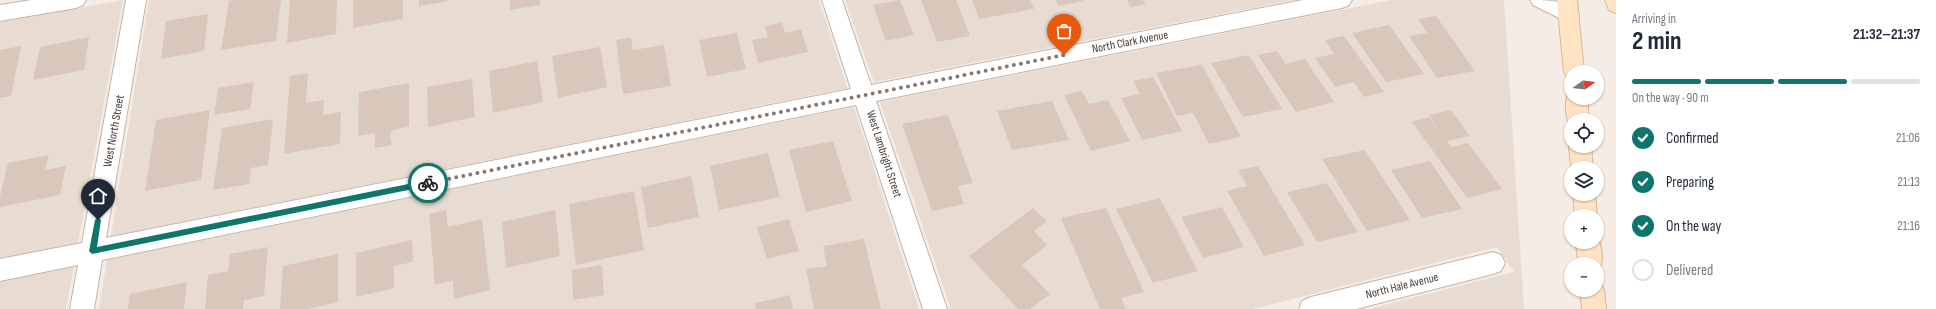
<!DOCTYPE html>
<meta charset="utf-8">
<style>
:root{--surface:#fff;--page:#f6f6f7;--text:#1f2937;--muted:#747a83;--line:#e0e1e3;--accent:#0f766e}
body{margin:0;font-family:"Sofia Sans Condensed",sans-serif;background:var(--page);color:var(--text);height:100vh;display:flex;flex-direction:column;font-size:15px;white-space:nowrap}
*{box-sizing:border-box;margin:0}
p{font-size:13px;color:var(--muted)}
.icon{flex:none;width:22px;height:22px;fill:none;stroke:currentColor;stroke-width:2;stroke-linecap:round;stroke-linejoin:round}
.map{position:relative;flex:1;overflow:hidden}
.details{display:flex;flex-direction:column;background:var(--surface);width:320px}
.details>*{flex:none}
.needle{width:26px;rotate:76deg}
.buttons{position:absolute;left:1564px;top:65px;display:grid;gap:8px}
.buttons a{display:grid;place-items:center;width:40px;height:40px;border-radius:50%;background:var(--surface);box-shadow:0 1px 3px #0004;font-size:20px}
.pin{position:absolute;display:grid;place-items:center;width:34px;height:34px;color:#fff;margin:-41px -17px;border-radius:50% 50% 50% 0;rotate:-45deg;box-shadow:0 0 4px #0007}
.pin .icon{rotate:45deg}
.courier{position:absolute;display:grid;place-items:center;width:40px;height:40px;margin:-20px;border:3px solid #0f766e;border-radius:50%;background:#fff;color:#222;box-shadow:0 1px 5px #0007}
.overview em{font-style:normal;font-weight:700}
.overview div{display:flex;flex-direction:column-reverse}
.overview{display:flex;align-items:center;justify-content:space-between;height:68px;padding:0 16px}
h1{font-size:26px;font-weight:700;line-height:30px}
.bar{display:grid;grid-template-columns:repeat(4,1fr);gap:6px 4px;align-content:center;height:48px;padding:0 16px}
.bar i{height:5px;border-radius:3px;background:var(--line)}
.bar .current{background:var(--accent)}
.bar p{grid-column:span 4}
ol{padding:0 16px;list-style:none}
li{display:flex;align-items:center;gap:12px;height:44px}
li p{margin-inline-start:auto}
li .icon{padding:4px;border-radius:50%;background:var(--accent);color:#fff;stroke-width:4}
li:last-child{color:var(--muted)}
li i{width:22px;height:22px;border:2px solid var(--line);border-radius:50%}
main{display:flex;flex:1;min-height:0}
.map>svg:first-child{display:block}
.residential{fill:#e8dcd2}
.building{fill:#d9c7bc}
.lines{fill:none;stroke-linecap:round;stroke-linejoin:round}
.street-casing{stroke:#c3b4a9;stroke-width:2}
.secondary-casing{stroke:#dbb792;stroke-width:2}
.street{fill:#fff;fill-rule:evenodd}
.secondary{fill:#ffe3c3;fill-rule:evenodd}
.route{fill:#0f766e}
.done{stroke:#847972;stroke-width:4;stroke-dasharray:0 7.2}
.labels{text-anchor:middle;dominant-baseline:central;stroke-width:3.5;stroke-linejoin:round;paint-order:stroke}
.street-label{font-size:12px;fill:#473b34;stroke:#fff}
</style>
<main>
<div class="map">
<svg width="1616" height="309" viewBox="0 0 1616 309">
<rect width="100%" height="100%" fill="#f4ece5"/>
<path class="residential" d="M123,0L78,243L0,259V22Z
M149,0H819L847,88L111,236Z
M845,0H1293L874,82Z
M1391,0H1504L1524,309H1369L1514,272L1497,247L1253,309H951L880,102Z
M854,107L919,309H99L107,260Z
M74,267L66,309H0V282Z"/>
<path class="building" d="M236,0H281L276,41L221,50L229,1Z
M290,0H337L336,34L287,43Z
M353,0H403V19L353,28Z
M419,0H449V1L419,6Z
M510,0H540V5L510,10Z
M900,0L914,35L886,41L873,5Z
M921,0H956L970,36L937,42Z
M972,0H1030L1034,9L979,19Z
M1056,0H1083V1L1058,6Z
M1127,0H1143L1146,4L1131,7Z
M208,14L204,51L161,59L166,21Z
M1436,16L1475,71L1437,78L1409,36L1427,33L1418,19Z
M782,22L785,33L801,29L808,52L758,63L752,40L768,37L765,26Z
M1389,25L1424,74L1386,82L1352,33Z
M737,33L746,69L707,77L699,40Z
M1344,36L1384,92L1364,97L1354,82L1335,87L1315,58L1334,54L1325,40Z
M89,37L84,70L33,80L40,47Z
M631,37L633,50L664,45L671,86L623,94L616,40Z
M21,46L11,96L0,98V50Z
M600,47L607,87L558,98L552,56Z
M1277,51L1286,64L1305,59L1334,102L1296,112L1258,55Z
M1249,55L1282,109L1243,117L1211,63Z
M537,61L543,102L493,113L489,71Z
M1202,65L1241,137L1209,144L1193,113L1177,116L1156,73Z
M308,73L306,103L324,100L323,115L341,112L340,144L284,154L290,76Z
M1153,77L1182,131L1142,140L1121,98L1140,94L1133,81Z
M472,79L475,117L428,127L427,87Z
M254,82L250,109L214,115L218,88Z
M409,83V126L393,130L390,134L392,145L375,148V133L358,136L359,92Z
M1082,91L1089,104L1108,100L1130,141L1091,151L1064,95Z
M1052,101L1069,140L1012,150L997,111Z
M210,110L201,180L145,191L156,120Z
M1451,110L1470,136L1447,141L1451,147L1468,143L1502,189L1467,198L1412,122L1429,117L1439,132L1429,115Z
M948,115L973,183L958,186L964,204L932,211L902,124Z
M273,119L268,165L251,168L249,184L213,190L222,128Z
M833,141L852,201L806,212L789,150Z
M1365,150L1410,220L1367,231L1322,159Z
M768,153L780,197L719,210L710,166Z
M49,155L45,170L66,166L60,195L0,207V196L8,163Z
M1430,161L1462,209L1422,218L1391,170Z
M1258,166L1305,245L1264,256L1227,191L1247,186L1238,170Z
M691,176L699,217L648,228L641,187Z
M1327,183L1358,232L1317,242L1287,192Z
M634,191L644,250L576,265L569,204Z
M1160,198L1198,271L1153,283L1116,209Z
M1222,207L1244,247L1203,258L1181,217Z
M1033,208L1047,221L1034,231L1047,245L1022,265L1050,294L1030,309H1018L969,256Z
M1106,208L1144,292L1121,298L1126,309H1100L1061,218Z
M446,210L448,227L482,219L490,290L454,299L453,280L435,285L429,214Z
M555,210L560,256L506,268L502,222Z
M789,219L799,251L767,259L757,227Z
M864,239L881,309H814L806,269L827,266L823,246Z
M412,240L413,262L394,266V288L356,297V253Z
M268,247L264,296L244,300L243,309H205L208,275L228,271L230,254Z
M338,254V302L308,309H280L283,266Z
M602,265L604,295L573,300L572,270Z
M187,282L184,309H128L130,294Z
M790,295L793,309H756L755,303Z"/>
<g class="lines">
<g class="street-casing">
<path id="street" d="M31,0H86L83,5L76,8L0,21V5Z
M126,0H146L106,238L851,89L822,0H842L871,85L1303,0H1352L1349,5L1342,8L876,101L947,309H923L856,105L102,260L94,309H70L78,265L0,281V259L82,243Z
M1530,0C1547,0 1570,0 1579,15L1576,21L1569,23L1533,5Z
M1493,252L1501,255L1505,263L1501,271L1493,274L1356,309H1299L1302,301L1311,297Z"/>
</g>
<g class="secondary-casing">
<path id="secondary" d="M1557,0H1577L1584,72H1571V80L1567,78L1564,72Z
M1605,0H1616V13L1609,10Z
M1571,91V98H1587L1589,120H1571V127C1565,118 1564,101 1569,92Z
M1571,142V146H1591L1593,168H1571L1569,146Z
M1573,194H1595L1597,216V217L1575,216Z
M1597,236C1602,246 1605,264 1597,272V264H1578L1576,242H1597Z
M1597,281L1600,282L1604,290L1606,309H1582L1580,290H1597Z"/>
</g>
<use href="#street" class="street"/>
<use href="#secondary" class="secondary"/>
</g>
<path class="route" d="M428,180L431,183L428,186L92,254L89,251L95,220L98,217L101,220L97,247Z"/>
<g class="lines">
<path class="done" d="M428,183L1064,55"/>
</g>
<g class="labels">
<g class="street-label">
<text transform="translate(1130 42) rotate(-11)">North Clark Avenue</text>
<text transform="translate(114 131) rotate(-80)">West North Street</text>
<text transform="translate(884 154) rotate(72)">West Lambright Street</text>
<text transform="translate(1402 286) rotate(-14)">North Hale Avenue</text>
</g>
</g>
</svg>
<div class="buttons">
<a><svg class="needle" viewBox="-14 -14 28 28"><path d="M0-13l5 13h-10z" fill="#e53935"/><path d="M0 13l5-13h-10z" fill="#747a83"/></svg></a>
<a><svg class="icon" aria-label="locate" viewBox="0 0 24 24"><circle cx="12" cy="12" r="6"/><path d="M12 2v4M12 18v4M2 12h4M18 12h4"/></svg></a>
<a><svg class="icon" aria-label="layers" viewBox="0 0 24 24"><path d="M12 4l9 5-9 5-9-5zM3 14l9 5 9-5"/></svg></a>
<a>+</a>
<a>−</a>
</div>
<div class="pin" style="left:1064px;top:55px;background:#ea580c"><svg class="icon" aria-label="bag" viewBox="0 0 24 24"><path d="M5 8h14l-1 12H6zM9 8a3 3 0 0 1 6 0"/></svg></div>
<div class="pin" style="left:98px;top:220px;background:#1f2937"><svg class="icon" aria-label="home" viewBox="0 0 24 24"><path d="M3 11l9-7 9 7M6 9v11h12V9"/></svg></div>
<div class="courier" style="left:428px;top:183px"><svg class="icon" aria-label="bike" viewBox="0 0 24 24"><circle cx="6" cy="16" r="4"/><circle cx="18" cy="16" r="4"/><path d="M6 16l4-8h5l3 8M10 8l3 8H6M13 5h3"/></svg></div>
</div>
<section class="details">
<div class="overview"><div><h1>2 min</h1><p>Arriving in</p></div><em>21:32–21:37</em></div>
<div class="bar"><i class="current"></i><i class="current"></i><i class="current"></i><i></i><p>On the way · 90 m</p></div>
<ol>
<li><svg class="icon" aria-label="check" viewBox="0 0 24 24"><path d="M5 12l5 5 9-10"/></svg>Confirmed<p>21:06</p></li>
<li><svg class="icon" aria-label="check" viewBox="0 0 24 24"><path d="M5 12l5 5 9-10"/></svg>Preparing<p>21:13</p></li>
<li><svg class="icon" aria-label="check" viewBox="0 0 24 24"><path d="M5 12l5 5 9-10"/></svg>On the way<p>21:16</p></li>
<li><i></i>Delivered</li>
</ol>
</section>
</main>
